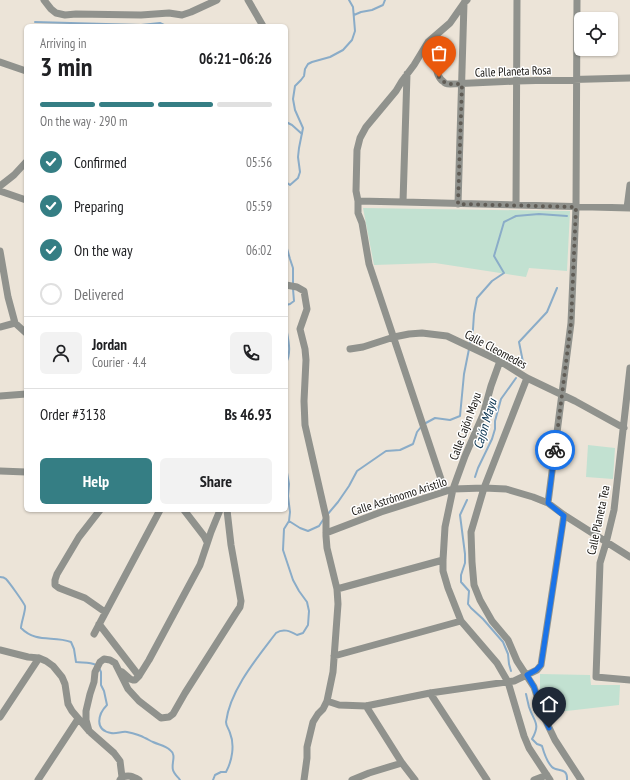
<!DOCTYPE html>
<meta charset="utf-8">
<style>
:root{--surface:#fff;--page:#f2f2f2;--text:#202124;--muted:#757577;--line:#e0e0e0;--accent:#357e84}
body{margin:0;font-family:"PT Sans Narrow",sans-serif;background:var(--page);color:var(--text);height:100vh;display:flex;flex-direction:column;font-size:15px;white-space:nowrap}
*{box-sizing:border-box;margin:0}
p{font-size:13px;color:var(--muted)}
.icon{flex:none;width:22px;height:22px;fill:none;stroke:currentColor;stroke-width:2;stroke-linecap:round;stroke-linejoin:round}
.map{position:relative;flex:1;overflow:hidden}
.sheet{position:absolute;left:24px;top:24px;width:264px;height:488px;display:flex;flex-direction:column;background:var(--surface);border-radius:6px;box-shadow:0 1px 3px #0004}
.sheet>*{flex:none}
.buttons{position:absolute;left:574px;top:12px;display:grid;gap:8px}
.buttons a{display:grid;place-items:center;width:44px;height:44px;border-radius:6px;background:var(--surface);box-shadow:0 1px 3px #0004;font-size:20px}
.pin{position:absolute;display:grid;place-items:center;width:34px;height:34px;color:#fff;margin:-41px -17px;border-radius:50% 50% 50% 0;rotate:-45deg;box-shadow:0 0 4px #0007}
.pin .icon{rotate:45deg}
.courier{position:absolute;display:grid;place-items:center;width:40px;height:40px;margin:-20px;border:3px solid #1a73e8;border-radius:50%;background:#fff;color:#222;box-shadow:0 1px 5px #0007}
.summary em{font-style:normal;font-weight:800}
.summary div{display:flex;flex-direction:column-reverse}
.summary{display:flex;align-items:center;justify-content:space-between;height:68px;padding:0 16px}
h1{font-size:26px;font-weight:800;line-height:30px}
.bar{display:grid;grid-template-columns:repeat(4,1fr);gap:6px 4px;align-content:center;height:48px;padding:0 16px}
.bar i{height:5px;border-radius:3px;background:var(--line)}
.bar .selected{background:var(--accent)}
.bar p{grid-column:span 4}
.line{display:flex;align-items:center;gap:10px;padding:0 16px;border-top:1px solid var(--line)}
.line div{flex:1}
.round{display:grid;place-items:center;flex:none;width:42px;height:42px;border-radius:6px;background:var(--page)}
ol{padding:0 16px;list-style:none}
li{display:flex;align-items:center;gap:12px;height:44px}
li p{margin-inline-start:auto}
li .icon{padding:4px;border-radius:50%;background:var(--accent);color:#fff;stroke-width:4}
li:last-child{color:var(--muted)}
li i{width:22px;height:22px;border:2px solid var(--line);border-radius:50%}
.primary-button{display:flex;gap:8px;margin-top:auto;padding:8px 16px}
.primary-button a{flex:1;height:46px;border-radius:6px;background:var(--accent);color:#fff;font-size:16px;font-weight:800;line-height:46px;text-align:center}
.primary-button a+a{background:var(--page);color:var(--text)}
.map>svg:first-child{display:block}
.green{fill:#c2e1d1}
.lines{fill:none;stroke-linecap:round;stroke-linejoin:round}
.stream{stroke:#8aacc8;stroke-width:2}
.minor{stroke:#90928d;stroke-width:7}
.done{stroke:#605c55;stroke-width:4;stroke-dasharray:0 7.2}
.route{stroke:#1a73e8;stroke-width:5}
.labels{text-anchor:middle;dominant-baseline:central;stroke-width:3;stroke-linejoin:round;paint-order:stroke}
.street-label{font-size:12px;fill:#15130f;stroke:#fff}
.water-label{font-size:13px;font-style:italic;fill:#022d4a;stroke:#fff}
</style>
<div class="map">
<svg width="630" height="780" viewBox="0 0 630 780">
<rect width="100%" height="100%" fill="#ece4d8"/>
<path class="green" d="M363,208L570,211L567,271L529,268L526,277L435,263L374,265Z
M588,445L615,448L613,479L586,477Z
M540,674L590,675L591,685H620L619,705L549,713L540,689Z"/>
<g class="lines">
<path class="stream" d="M354,16V15L361,12L372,10L383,5L385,0
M35,22L141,25L160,23L166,26
M286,122L292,125L302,134
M286,182L290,185L298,178L300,172L298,157L299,148L303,128L295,110L293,99L295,86L301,80L304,76L305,69L308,64L312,62L330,57L343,50L352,40L355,31L353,7L349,0
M286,245L290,259L293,268V285
M286,305L290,304L294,301L293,289
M286,327C288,339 292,352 286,363
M521,368L523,362L519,342L547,312L557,288
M424,424L435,418L450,420L460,416L464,374L473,329L474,314L477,298L492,281L504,273L494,256L504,222L516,216L539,214L567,216
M475,477L478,468L492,439L495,429V421L501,399L516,378
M467,500L460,515L465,554V563L461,575V582L469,591L468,604L471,608L483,619L503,642L508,654L509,664L511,671
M327,515L338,502L349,486L357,471L386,451L400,450L413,444L417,432L421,427
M289,521L300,528L308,531L319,526L323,520
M0,577C2,577 5,578 6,579C9,582 24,603 25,606C26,610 21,623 21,628C37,644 53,635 71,642L74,649L76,662C82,663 90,662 96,665
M99,668L101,672V685L104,691L107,705C98,714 94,730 111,733C117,734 122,731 127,732C132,733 140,735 145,738C148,739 150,741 153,742C159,745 165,745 170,750C177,755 171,763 173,770C174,774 178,777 180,780
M526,694C527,698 528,703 529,707C534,722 541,723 532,739L537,744L540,745L542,746C544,753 547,762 552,767C557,772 568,767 567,780
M213,780L215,775L221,772H226C232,761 235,745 230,733C229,729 226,726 226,722C230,690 257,658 276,633C283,628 290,631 297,635L303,633L308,625L309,611L307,602L299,591L293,580L283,550L284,529L289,521L290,512L288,496L289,484L286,467"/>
<path class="minor" d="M44,0L51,9L56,13L65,15L76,14L141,15L169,13L182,15L191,12L217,0
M248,0L263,26
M431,40L434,42C436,53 433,76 444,82C445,84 448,84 450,84L517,81L630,78
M0,62L26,71
M0,186L14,175L26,162
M0,191L26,200
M358,201L403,202L630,208
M403,202L407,74
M458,204L464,3
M516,205L517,0
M627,208L630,185
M0,251L8,297L15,323L26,333
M286,285L297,287L304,291L307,309L300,329L305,349L306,360L304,401L305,425L326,517V536L327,548L337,589L338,604L333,672L327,701L339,705L366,706L430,693L514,681L537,670L541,665L564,515
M0,327L15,323
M350,349L363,347L394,337L409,334L422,333L447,336L500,361L527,378L575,401L624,428
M500,361L491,386L483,415L465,456L453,489L445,527L443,560V571L448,588L461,621L497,663L508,682L524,736L529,748L550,780
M630,368L614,510L606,543L600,563L596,677L630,680
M527,378L484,488L471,532L472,562L474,585L480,600L492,621L508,640L517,661L534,687L543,715L555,740L581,780
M0,396L26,394
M0,471L26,472
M445,491L369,264L362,223L358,213V201L356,191L357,150L360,138L366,127L396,91L402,81L414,65L428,42L450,23L464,3L467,0
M548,503L571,323L576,207L577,0
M100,510L79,537L57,574L55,580V585L59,588L85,598L105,612
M184,510L204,536L207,542
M326,533L381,512L453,489L484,488L506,489L533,497L548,503L564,515L630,557
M337,589L443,560
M99,624L139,676
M94,634L160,510
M0,650L28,657L39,658L46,661L53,666L62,677L65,684L68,704L72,711L89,731L114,753L120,761L122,777L120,780
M334,656L461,621
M122,672L130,679L133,680H135L139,676L149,660L200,565L211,532L220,510
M430,693L487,780
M366,706L402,763L415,780
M0,717L39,658
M89,731L86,720V711L90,694L94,682L95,672L100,662L104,659L110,660L115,663L128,689L139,701L161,718L169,717L173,714L185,693L236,613L240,607L241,601L231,545L227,510
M122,777C129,775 132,776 139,780
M38,780L78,719
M304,780L307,758V747L313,722L318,714L323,709L327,701
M352,780L369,773L402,763
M534,780L547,775"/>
</g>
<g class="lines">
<path class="done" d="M439,77C446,86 451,84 462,84L458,204L576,207L571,323L555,450"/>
<path class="route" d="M549,728L543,715L534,687L527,675L536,670L541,665L564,516L548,503L555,450"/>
</g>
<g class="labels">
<g class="street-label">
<text transform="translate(513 71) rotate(-2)">Calle Planeta Rosa</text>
<text transform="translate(496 349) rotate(28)">Calle Cleomedes</text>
<text transform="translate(465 426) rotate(-70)">Calle Cajón Mayu</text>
<text transform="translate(399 496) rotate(-18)">Calle Astrónomo Aristilo</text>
<text transform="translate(598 520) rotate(-78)">Calle Planeta Tea</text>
</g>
<g class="water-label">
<text transform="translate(485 424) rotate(-73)">Cajón Mayu</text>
</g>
</g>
</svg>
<div class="buttons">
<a><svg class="icon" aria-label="locate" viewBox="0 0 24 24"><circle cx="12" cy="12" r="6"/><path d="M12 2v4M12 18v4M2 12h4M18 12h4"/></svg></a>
</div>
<div class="pin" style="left:439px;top:77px;background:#ea580c"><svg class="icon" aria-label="bag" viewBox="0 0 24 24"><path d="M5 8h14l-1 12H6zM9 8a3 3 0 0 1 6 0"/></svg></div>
<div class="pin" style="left:549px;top:728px;background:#1f2937"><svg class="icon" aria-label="home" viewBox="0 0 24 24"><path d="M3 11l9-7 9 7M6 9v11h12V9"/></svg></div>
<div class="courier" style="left:555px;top:450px"><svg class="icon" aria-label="bike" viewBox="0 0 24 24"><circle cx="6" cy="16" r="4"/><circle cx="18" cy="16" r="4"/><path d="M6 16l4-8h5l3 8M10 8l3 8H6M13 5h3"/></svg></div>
<section class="sheet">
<div class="summary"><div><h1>3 min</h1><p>Arriving in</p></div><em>06:21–06:26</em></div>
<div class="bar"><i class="selected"></i><i class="selected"></i><i class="selected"></i><i></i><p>On the way · 290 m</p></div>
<ol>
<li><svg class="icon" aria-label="check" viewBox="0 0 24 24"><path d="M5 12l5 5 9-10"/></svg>Confirmed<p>05:56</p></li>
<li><svg class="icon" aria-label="check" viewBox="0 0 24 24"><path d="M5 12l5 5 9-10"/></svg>Preparing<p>05:59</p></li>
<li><svg class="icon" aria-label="check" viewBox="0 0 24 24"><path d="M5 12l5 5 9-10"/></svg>On the way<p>06:02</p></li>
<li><i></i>Delivered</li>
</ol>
<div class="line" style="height:72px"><a class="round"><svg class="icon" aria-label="person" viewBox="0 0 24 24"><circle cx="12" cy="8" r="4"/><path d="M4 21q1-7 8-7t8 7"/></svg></a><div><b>Jordan</b><p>Courier · 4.4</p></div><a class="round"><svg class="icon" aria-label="phone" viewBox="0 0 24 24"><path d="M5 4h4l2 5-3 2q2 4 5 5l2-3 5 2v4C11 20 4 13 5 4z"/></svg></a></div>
<div class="line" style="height:52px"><div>Order #3138</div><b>Bs 46.93</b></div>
<div class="primary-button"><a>Help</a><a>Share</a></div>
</section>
</div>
